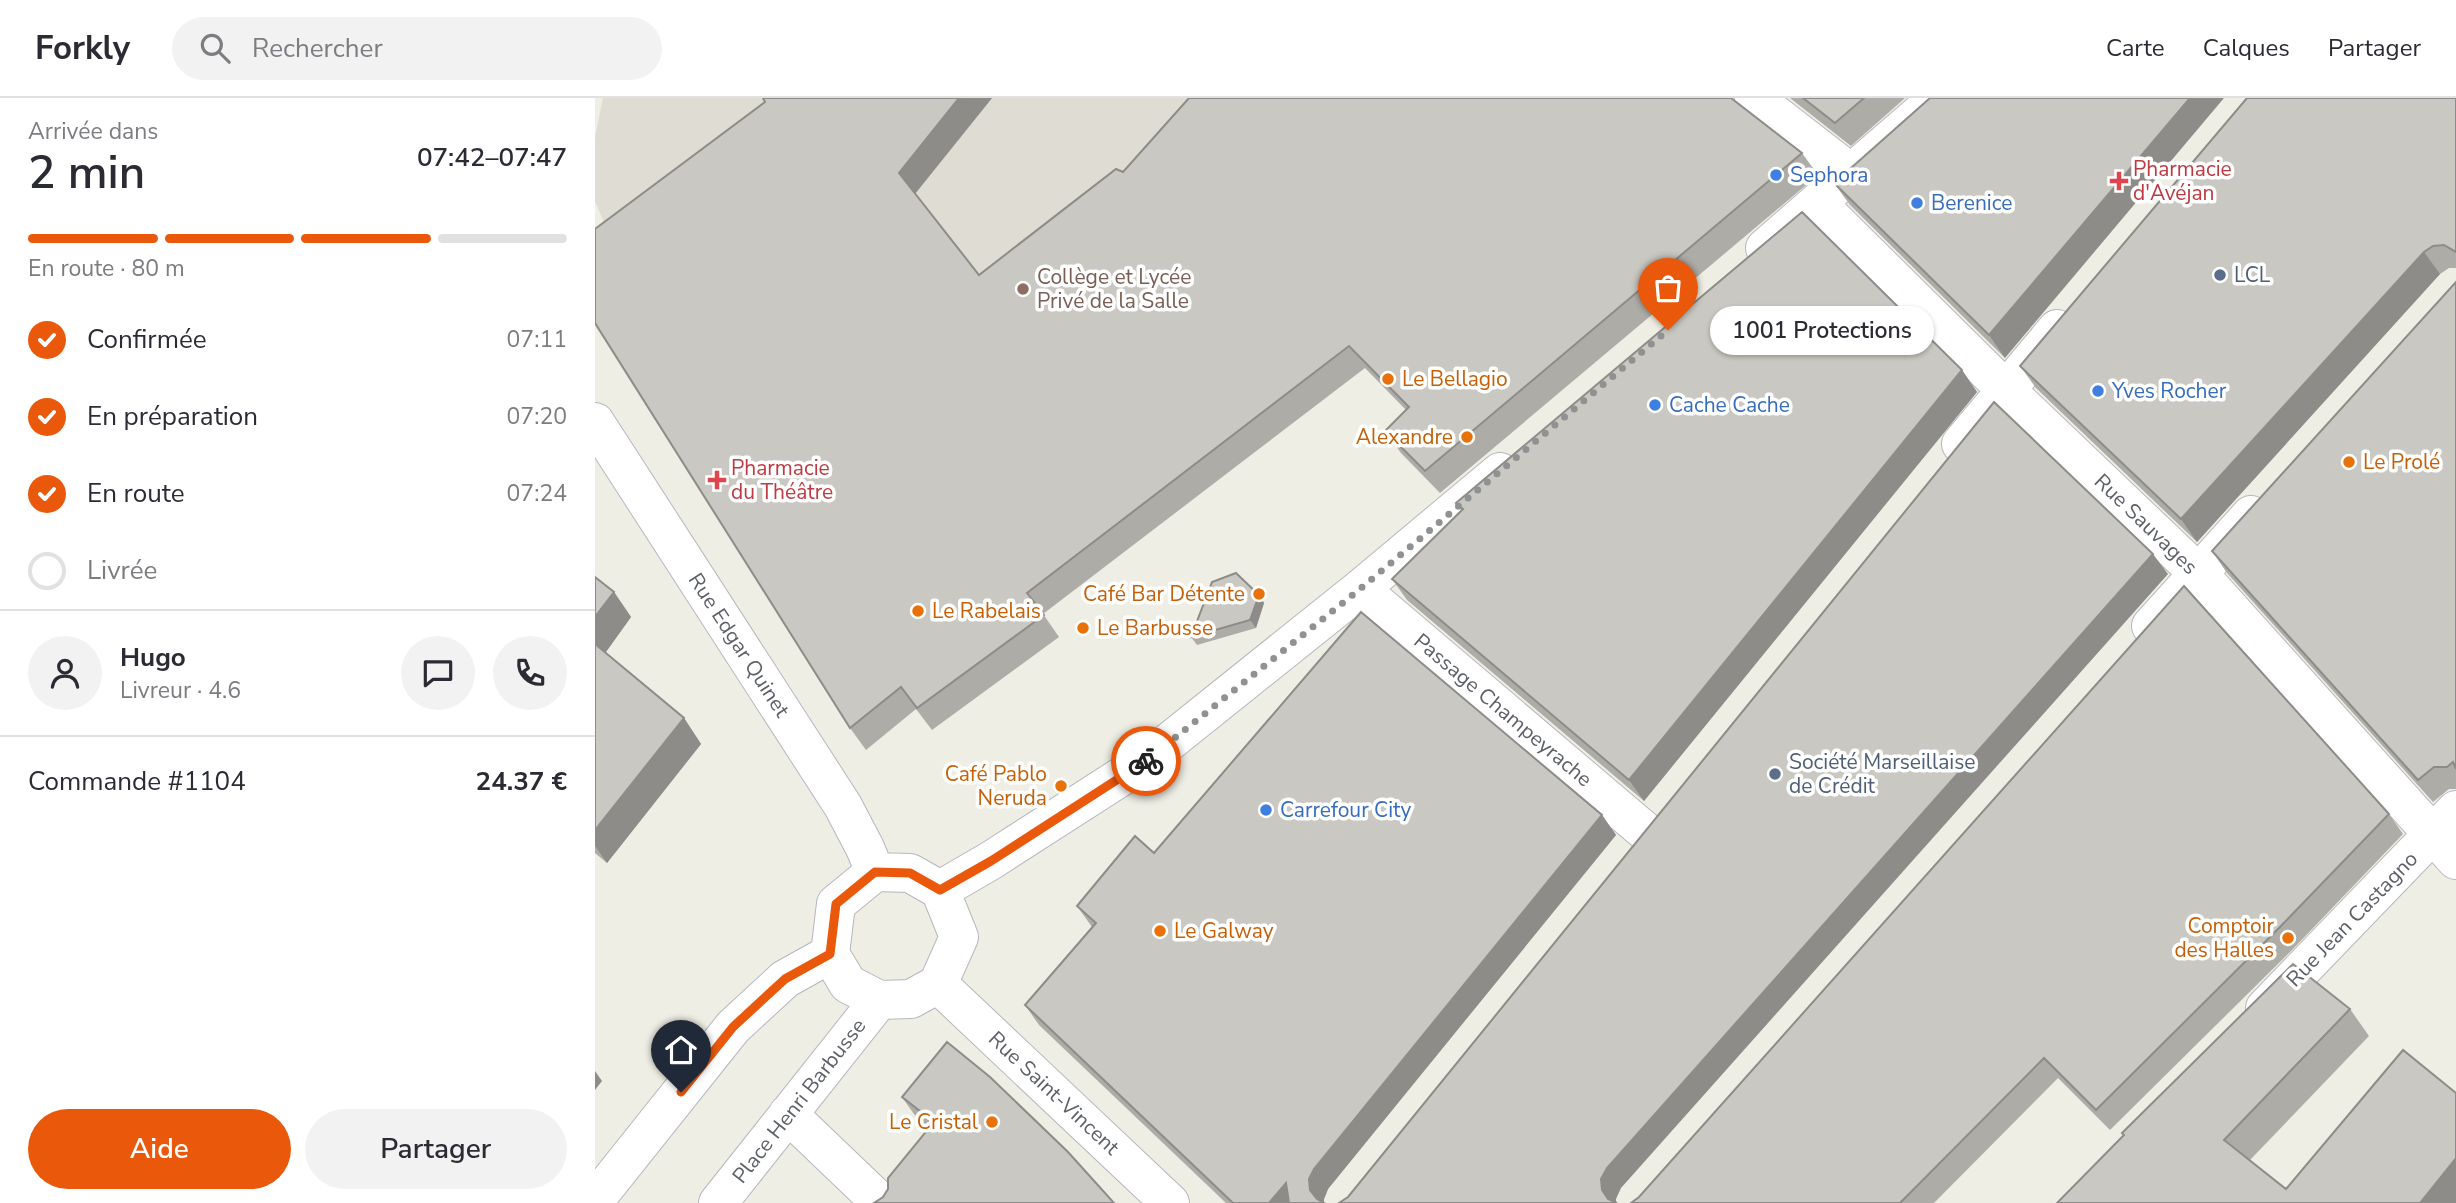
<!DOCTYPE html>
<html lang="fr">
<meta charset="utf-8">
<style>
:root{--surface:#fff;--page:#f2f2f3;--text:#2b2b33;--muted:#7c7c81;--line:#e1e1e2;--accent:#ea580c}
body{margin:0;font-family:"Nunito Sans",sans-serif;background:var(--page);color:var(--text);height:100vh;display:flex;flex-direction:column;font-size:26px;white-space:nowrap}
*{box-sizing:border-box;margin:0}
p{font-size:23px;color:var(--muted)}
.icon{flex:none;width:38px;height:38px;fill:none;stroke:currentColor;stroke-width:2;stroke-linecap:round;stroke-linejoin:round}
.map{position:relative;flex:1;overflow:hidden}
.details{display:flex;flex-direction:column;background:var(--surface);width:595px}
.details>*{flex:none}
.pin{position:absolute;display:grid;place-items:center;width:60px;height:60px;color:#fff;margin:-72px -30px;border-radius:50% 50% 50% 0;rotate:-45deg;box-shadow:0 0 7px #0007}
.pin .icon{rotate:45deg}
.courier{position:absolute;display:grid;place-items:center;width:70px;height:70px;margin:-35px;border:5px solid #ea580c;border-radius:50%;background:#fff;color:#222;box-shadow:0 2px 9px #0007}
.bubble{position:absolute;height:49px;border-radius:24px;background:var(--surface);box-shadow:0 2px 5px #0004;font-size:23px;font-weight:600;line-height:49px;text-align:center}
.head em{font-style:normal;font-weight:600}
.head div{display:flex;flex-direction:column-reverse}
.head{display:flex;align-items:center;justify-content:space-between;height:119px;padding:0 28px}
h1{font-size:46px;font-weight:600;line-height:52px}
.bar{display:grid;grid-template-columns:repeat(4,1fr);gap:10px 7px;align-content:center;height:84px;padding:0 28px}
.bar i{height:9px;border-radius:5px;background:var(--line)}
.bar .selected{background:var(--accent)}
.bar p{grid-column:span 4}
.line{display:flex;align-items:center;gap:18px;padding:0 28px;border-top:2px solid var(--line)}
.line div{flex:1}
.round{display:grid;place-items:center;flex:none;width:74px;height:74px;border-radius:37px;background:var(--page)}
ol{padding:0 28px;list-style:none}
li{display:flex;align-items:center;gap:21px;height:77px}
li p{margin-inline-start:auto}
li .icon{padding:7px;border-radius:50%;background:var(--accent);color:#fff;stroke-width:4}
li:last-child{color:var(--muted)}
li i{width:38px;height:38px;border:4px solid var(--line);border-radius:50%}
.action{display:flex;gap:14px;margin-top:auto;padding:14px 28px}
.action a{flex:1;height:80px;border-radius:42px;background:var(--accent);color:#fff;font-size:28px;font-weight:600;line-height:80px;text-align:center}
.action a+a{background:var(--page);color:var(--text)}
header{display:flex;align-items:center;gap:42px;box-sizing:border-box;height:98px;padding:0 35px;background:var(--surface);border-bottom:2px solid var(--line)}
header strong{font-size:33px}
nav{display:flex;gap:38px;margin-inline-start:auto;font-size:24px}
.search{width:490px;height:63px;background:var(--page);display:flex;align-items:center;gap:18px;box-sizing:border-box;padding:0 24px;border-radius:38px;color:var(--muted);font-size:26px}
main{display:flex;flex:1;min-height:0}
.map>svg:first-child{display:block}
.education{fill:#dfddd3}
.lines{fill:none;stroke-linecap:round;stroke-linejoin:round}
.street-casing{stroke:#b5b7bc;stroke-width:40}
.street{stroke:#fff;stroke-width:38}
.wall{fill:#aeaca7}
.shaded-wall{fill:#8d8c88}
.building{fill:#cac8c2;stroke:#8d8c88;stroke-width:2}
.done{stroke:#909292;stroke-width:7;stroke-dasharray:0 12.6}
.route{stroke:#ea580c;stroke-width:9}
.shop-dot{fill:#3f7fe0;stroke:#fff;stroke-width:2.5}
.health-dot{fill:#e0444e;stroke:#fff;stroke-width:2.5}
.service-dot{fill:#5c6f8a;stroke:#fff;stroke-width:2.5}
.education-dot{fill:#8d6e63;stroke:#fff;stroke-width:2.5}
.food-dot{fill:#e8710a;stroke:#fff;stroke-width:2.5}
.labels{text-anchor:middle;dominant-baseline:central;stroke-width:7;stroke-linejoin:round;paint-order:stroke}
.health-label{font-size:21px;fill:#be3a42;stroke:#fff;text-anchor:start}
.shop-label{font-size:21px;fill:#366cbe;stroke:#fff;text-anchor:start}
.service-label{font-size:21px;fill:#4e5e75;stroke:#fff;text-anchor:start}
.education-label{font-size:21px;fill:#785e54;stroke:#fff;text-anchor:start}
.food-label{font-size:21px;fill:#c56008;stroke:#fff;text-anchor:start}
.street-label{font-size:21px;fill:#5d6066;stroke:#fff}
</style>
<header>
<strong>Forkly</strong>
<div class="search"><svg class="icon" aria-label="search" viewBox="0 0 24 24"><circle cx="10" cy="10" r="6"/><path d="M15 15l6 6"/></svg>Rechercher</div>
<nav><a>Carte</a><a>Calques</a><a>Partager</a></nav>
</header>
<main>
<section class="details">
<div class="head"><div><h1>2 min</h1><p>Arrivée dans</p></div><em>07:42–07:47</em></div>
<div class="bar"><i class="selected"></i><i class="selected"></i><i class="selected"></i><i></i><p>En route · 80 m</p></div>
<ol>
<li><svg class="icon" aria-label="check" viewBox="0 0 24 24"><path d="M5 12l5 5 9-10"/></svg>Confirmée<p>07:11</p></li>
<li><svg class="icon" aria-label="check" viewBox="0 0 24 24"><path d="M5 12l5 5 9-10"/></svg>En préparation<p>07:20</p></li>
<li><svg class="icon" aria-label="check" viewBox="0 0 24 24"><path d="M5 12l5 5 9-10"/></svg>En route<p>07:24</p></li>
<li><i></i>Livrée</li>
</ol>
<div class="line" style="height:126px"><a class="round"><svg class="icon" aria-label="person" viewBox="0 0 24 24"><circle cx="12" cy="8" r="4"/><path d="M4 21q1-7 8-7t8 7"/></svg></a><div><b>Hugo</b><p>Livreur · 4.6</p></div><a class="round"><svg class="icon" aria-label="chat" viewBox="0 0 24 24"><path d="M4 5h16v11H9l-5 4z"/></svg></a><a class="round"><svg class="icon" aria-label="phone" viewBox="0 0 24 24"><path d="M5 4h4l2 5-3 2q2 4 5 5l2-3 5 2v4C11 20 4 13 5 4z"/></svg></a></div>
<div class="line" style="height:91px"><div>Commande #1104</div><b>24.37 €</b></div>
<div class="action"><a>Aide</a><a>Partager</a></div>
</section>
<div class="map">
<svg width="1861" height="1105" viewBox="0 0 1861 1105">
<rect width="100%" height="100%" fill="#efeee5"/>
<path class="education" d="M8,0H782L661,353L19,149L0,103V39Z"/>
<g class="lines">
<g class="street-casing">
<path id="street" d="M1159,0L1257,76
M1223,106L1411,292L1603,475L1861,762
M1170,150L1343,0
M0,324L248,708L270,750L280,774
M1366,346L1462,231
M765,491L1051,734
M1556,528L1656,417
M280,774L315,775L345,792L364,839L343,886L316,901L284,902L253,886L235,856L241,806Z
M345,792L395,763L549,664L765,491L905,374
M343,886L575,1105
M1670,910L1861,712
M193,1016L286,1105
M0,1102L138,929L190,881L235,856
M123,1105L284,902"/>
</g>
<use href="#street" class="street"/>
</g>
<path class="wall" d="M397,0L320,96L384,177L528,74L594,0H1138V1L1207,55L1223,77L845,395L806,355L790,333L811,312L770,270L448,516L464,539L337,632L321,611L271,652L255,630L170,4Z
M1195,0H1310L1256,48Z
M1335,0L1410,260L1255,107L1239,85Z
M1861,0V170H1854L1845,176L1602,444L1441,290L1425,268Z
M1861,184V691H1854L1838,704L1632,475L1617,453Z
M1367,272L1382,294L1049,703L812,502L797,481L867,413L861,405Z
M0,479L19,494L36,519L10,555L89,620L106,646L12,765L0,755Z
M664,497L669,505L661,530L602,547L596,539Z
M1794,716L1808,736L1698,851L1515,1032L1463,980L1339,1105H1036Z
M1007,717L1021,737L733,1091L729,1101V1105H631L444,927L430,907L497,829L482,808L559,755Z
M1755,911L1774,938L1655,1062L1691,1091L1861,1105H1462Z
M395,979L288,1099L334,1030L321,1019L307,999Z"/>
<path class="shaded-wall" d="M364,0H397L319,97L304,75Z
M1595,0H1629L1410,260L1394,237Z
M1829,154L1845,176L1602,444L1586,421Z
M1367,272L1382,294L1049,703L1034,682Z
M1558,456L1573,476L1026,1090L1021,1101V1105H1016L1007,1092L1006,1081L1012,1070Z
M19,494L36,519L6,561L0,553V519Z
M664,497L669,505L661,530L655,522Z
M89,620L106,646L12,765L0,748V732Z
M1007,717L1021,737L733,1091L729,1101V1105H724L715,1092L714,1081L719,1071Z
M0,973L7,983L0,992Z
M1861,1060V1105H1825Z
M691,1085L705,1105H674Z"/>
<path class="building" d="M168,0H364L304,75L384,177L521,71L528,74L594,0H1136L1207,55L830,373L790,333L814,309L754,248L432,495L449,517L322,610L306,589L255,630L0,225V131L170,4Z
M1208,0H1269L1240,25Z
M1335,0H1595L1394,237L1239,85Z
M1652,0H1861V154L1849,147L1838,148L1829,154L1586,421L1425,268Z
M1207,114L1367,272L1034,682L797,481L868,411L861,405Z
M1861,184V671L1858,664L1852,669H1839L1823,682L1617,453Z
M1399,304L1558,456L1012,1070L1006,1081L1007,1092L1013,1101L1022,1105H744L753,1099Z
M641,475L664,497L655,522L596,539L617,484Z
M0,479L19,494L0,519Z
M1589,488L1794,716L1684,830L1501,1012L1449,960L1305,1105H1036L1044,1099Z
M766,514L1007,717L719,1071L714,1081L715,1092L722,1101L729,1105H694L691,1085L674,1105H638L430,907L501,825L482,808L540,738L559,755Z
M0,546L89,620L0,732Z
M1698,866L1755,911L1629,1042L1691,1091L1808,952L1861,995V1060L1825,1105H1462L1529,1037L1527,1035Z
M352,944L395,979L473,1054L519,1105H279L288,1099L293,1091V1080L339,1024L307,999Z"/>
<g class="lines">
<path class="done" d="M551,663L765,491L1073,232"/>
<path class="route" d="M86,994L138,929L190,881L235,856L241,806L280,774L315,775L345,792L396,763L551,663"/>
</g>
<g class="shop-dot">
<circle cx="1181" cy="77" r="7"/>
<circle cx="1322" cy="105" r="7"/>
<circle cx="1503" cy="293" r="7"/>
<circle cx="1060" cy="307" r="7"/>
<circle cx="671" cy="712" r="7"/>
</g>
<g class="health-dot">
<path d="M1520.5 72.5h7v7h7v7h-7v7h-7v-7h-7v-7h7z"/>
<path d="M118.5 371.5h7v7h7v7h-7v7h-7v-7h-7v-7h7z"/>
</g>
<g class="service-dot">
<circle cx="1625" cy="177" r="7"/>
<circle cx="1180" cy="676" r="7"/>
</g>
<circle class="education-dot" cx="428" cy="191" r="7"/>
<g class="food-dot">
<circle cx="793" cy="281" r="7"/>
<circle cx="872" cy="339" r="7"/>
<circle cx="1754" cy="364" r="7"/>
<circle cx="664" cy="496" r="7"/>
<circle cx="323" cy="513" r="7"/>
<circle cx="488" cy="530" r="7"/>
<circle cx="466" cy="688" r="7"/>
<circle cx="565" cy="833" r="7"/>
<circle cx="1693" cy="840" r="7"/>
<circle cx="397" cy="1024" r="7"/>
</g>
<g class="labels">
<g class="health-label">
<text x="1538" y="71">Pharmacie<tspan x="1538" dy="24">d'Avéjan</tspan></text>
<text x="136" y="370">Pharmacie<tspan x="136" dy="24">du Théâtre</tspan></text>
</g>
<g class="shop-label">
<text x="1195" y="77">Sephora</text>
<text x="1336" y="105">Berenice</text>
<text x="1517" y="293">Yves Rocher</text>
<text x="1074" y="307">Cache Cache</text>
<text x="685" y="712">Carrefour City</text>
</g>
<g class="service-label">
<text x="1639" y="177">LCL</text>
<text x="1194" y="664">Société Marseillaise<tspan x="1194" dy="24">de Crédit</tspan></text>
</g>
<g class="education-label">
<text x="442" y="179">Collège et Lycée<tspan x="442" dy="24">Privé de la Salle</tspan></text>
</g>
<g class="food-label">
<text x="807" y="281">Le Bellagio</text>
<text x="858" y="339" text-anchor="end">Alexandre</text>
<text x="1768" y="364">Le Prolé</text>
<text x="650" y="496" text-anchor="end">Café Bar Détente</text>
<text x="337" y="513">Le Rabelais</text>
<text x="502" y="530">Le Barbusse</text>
<text x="452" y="676" text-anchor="end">Café Pablo<tspan x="452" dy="24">Neruda</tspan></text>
<text x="1679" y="828" text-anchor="end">Comptoir<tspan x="1679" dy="24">des Halles</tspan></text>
<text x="579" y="833">Le Galway</text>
<text x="383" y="1024" text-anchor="end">Le Cristal</text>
</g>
<g class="street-label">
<text transform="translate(1551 426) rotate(44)">Rue Sauvages</text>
<text transform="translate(144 547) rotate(57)">Rue Edgar Quinet</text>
<text transform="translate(908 612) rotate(40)">Passage Champeyrache</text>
<text transform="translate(1757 821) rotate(-46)">Rue Jean Castagno</text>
<text transform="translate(459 995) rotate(43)">Rue Saint-Vincent</text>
<text transform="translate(204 1003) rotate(-52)">Place Henri Barbusse</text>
</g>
</g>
</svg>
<div class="pin" style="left:1073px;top:232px;background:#ea580c"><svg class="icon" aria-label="bag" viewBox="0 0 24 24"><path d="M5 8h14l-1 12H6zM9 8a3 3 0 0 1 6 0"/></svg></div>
<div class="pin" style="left:86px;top:994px;background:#1f2937"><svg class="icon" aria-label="home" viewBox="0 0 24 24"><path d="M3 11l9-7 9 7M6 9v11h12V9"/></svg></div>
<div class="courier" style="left:551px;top:663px"><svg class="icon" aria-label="bike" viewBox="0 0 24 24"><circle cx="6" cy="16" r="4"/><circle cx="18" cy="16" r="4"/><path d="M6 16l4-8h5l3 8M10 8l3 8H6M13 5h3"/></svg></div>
<div class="bubble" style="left:1115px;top:208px;width:224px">1001 Protections</div>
</div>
</main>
